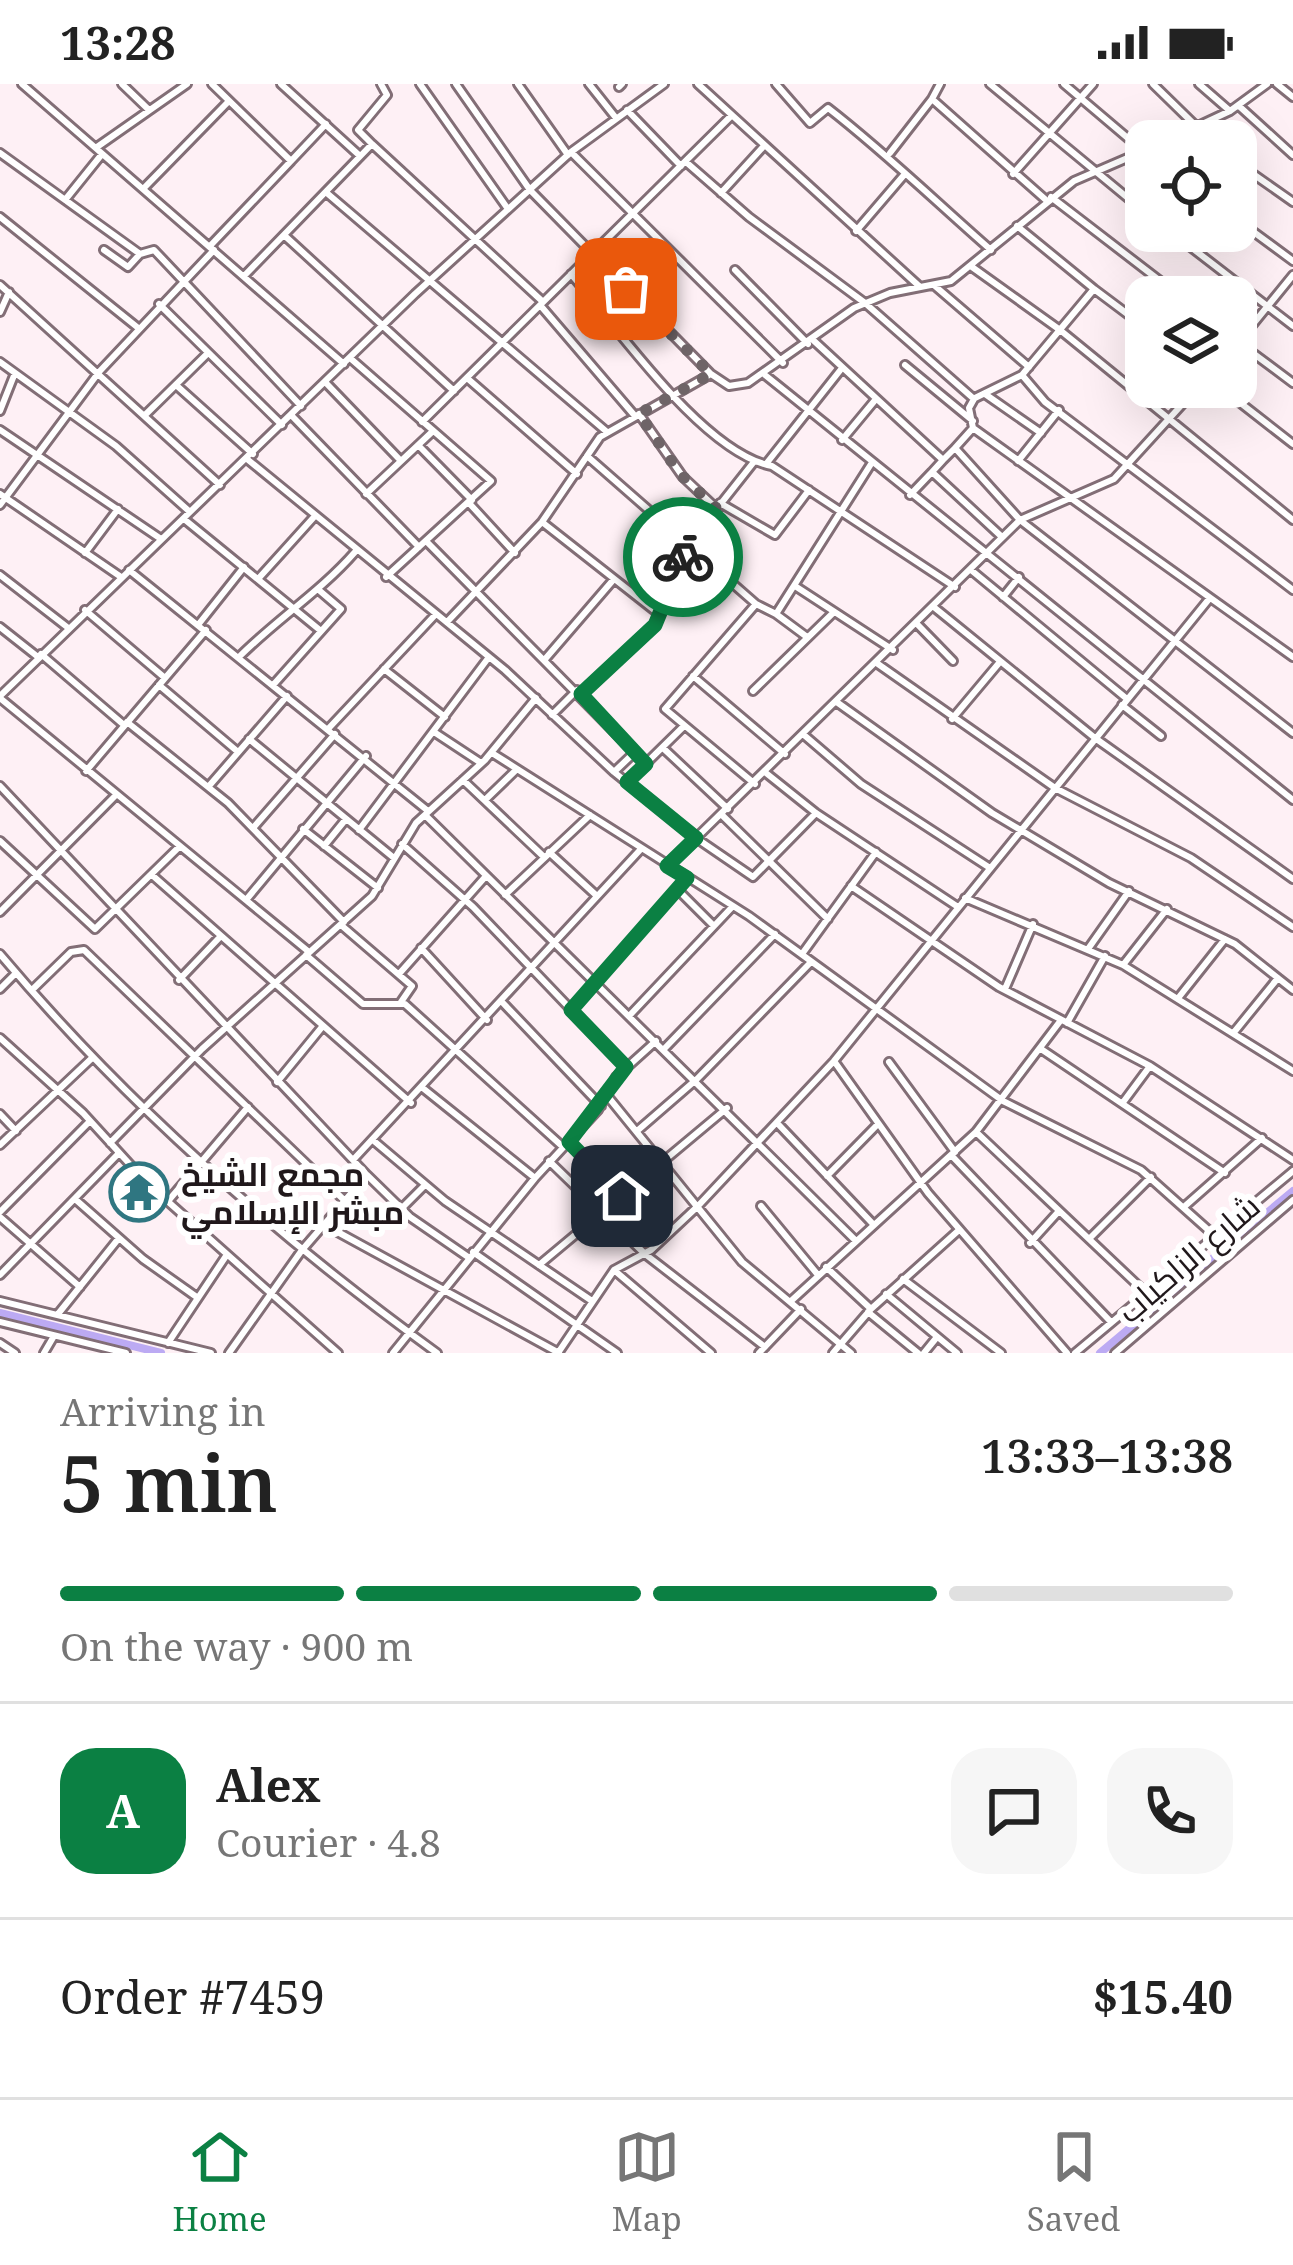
<!DOCTYPE html>
<meta charset="utf-8">
<style>
:root{--surface:#fff;--page:#f6f6f6;--text:#222;--muted:#767676;--line:#e0e0e0;--accent:#0b8043}
body{margin:0;font-family:"Noto Serif",Cairo,serif;background:var(--page);color:var(--text);height:100vh;display:flex;flex-direction:column;font-size:45px;white-space:nowrap}
*{box-sizing:border-box;margin:0}
p{font-size:39px;color:var(--muted)}
.icon{flex:none;width:66px;height:66px;fill:none;stroke:currentColor;stroke-width:2;stroke-linecap:round;stroke-linejoin:round}
.map{position:relative;height:1269px;overflow:hidden}
.side{display:flex;flex-direction:column;background:var(--surface);flex:1}
.side>*{flex:none}
.buttons{position:absolute;left:1125px;top:36px;display:grid;gap:24px}
.buttons a{display:grid;place-items:center;width:132px;height:132px;border-radius:24px;background:var(--surface);box-shadow:0 12px 48px #0002;font-size:60px}
.pin{position:absolute;display:grid;place-items:center;width:102px;height:102px;color:#fff;margin:-51px;border-radius:24px;box-shadow:0 6px 18px #0006}
.courier{position:absolute;display:grid;place-items:center;width:120px;height:120px;margin:-60px;border:9px solid #0b8043;border-radius:50%;background:#fff;color:#222;box-shadow:0 3px 15px #0007}
.summary em{font-style:normal;font-weight:600}
.summary div{display:flex;flex-direction:column-reverse}
.summary{display:flex;align-items:center;justify-content:space-between;height:204px;padding:0 60px}
h1{font-size:78px;font-weight:600;line-height:90px}
.bar{display:grid;grid-template-columns:repeat(4,1fr);gap:18px 12px;align-content:center;height:144px;padding:0 60px}
.bar i{height:15px;border-radius:9px;background:var(--line)}
.bar .selected{background:var(--accent)}
.bar p{grid-column:span 4}
.line{display:flex;align-items:center;gap:30px;padding:0 60px;border-top:3px solid var(--line)}
.line div{flex:1}
.round{display:grid;place-items:center;flex:none;width:126px;height:126px;border-radius:36px;background:var(--page)}
.status{display:flex;justify-content:space-between;align-items:center;height:84px;padding:0 60px;background:var(--surface);direction:ltr}
.status svg{height:33px;fill:currentColor}
.menu{display:flex;justify-content:space-around;align-items:center;height:168px;border-top:3px solid var(--line);background:var(--surface);font-size:33px;color:var(--muted)}
.menu a{display:grid;justify-items:center;gap:6px}
.menu .selected{color:var(--accent)}
.map>svg:first-child{display:block}
.lines{fill:none;stroke-linecap:round;stroke-linejoin:round}
.canal{stroke:#bcaaf3;stroke-width:8}
.minor-casing{stroke:#826e76;stroke-width:12}
.minor{stroke:#fff;stroke-width:6}
.done{stroke:#6e6467;stroke-width:12;stroke-dasharray:0 21.6}
.route{stroke:#0b8043;stroke-width:15}
.labels{text-anchor:middle;dominant-baseline:central;stroke-width:12;stroke-linejoin:round;paint-order:stroke}
.poi-label{font-size:33px;font-weight:bold;fill:#20181b;stroke:#fff;text-anchor:start}
.street-label{font-size:33px;fill:#20181b;stroke:#fff}
</style>
<div class="status"><b>13:28</b><svg viewBox="0 0 49 12"><path d="M0 12V9h3v3zM5 12V6h3v6zM10 12V3h3v9zM15 12V0h3v12zM26 1h20v11H26zM47 4h2v5h-2z"/></svg></div>
<div class="map">
<svg width="1293" height="1269" viewBox="0 0 1293 1269">
<rect width="100%" height="100%" fill="#fef0f5"/>
<g class="lines">
<path class="canal" d="M0,1229L161,1269
M1100,1269L1293,1107"/>
<g class="minor-casing">
<path id="minor" d="M22,0L344,280
M122,0L149,26
M281,0L360,72
M420,0L508,125
M456,0L530,106L710,289
M518,0L568,71
M589,0L616,34
M698,0L919,202
M776,0L810,39L828,24C886,69 936,118 991,166
M940,0L932,15L1046,116
M990,0L1146,129
M1064,0L1143,67
M1153,0L1197,43
M1199,0L1230,27
M1277,0L1293,13
M619,3L622,0
M1239,22L1293,71
M627,26L681,82
M1212,36L1221,57
M1166,57L1230,27L1267,0
M372,60L358,46L387,11L381,0
M97,63L187,0
M571,68L783,279
M0,69L140,170L154,166L301,322
M890,69L932,15
M291,77L326,40
M686,78L749,133L865,219L974,315
M1236,78L1293,118
M1013,90L1093,0
M143,105L228,18
M721,109L763,63
M328,110L607,348
M1051,113L1181,213
M65,116L102,70
M0,133L137,243
M1236,135L1293,177
M856,147L904,91
M1170,147L1293,242
M285,152L454,307
M210,162L291,77L212,0
M104,166L128,183L140,170
M972,183L1060,246L1293,436
M735,186L808,260
M571,190C617,243 703,369 772,382L955,503
M244,192L372,60L542,217
M0,201L220,401
M935,202L1029,283
M1094,205L1146,244
M159,220L282,341
M540,221L635,332
M0,228L9,208
M813,256L943,376L932,388L1002,453
M1238,258L1293,299
M1236,261L1293,191
M350,274L491,397L386,493
M0,278L116,362L190,428
M905,281L973,337
M765,291L1293,716
M1022,291L1045,318L1293,506
M467,294L577,390
M326,299L401,377
M176,301L253,370
M1220,303L1293,360
M985,310L1041,349
M975,314L1022,291L1094,205L1017,142
M0,327L15,289
M639,330L683,393L716,424
M145,331L208,269
M292,332L419,463
M422,338L730,33
M973,344L1293,573
M0,346L161,455
M842,356L876,315
M418,361L472,416
M955,364L973,344L969,324L974,315
M587,372L756,520L665,625L755,700
M247,375L505,586L614,688L696,754L1020,436L1114,395L1198,303
M943,376L955,364L1020,436L1293,649
M1018,377L1059,326
M766,380L842,284
M0,410L121,493
M366,410L433,347
M910,411L932,388
M469,419L515,469
M720,419L775,451L809,406
M0,421L99,288L214,166
M184,435L321,547
M542,438L659,530
M426,457L646,680
M85,469L118,425
M129,486L428,727
M971,486L1127,615
M0,491L67,543
M258,495L314,433
M795,502L893,566
M1003,513L1019,493
M756,520L776,530L871,380
M935,524L1095,654L1293,795
M85,526L165,594
M776,530L807,553
M447,538L542,438L600,353L711,290L729,302L748,299L854,224L890,209L951,197L1074,97L1146,66
M198,541L244,483
M918,541L953,577
M0,543L38,573
M41,570L124,641
M239,573C277,535 320,508 355,468
M546,574L614,495
M878,580L1055,704L1191,774L1293,843
M384,585L445,633
M693,592L785,670
M274,600L341,525L320,507
M159,601L238,668
M753,607L834,528
M581,610L654,541L689,460L753,379
M0,612L415,210L571,68L664,0
M0,614L309,868
M838,619L992,729L1109,799L1235,860L1293,906
M1122,621L1161,652
M552,631L577,606
M952,635L999,579
M127,638L228,719L344,838
M328,645L436,530
M434,648L481,679
M804,651L861,700L990,784
M249,655L394,774
M663,664L728,725
M492,669L749,832L1003,1017L1141,1086L1215,1152
M86,687L206,546
M614,688L635,668
M766,689L816,729L958,823
M463,696L543,772
M627,698L684,642
M0,702L367,1091L302,1166L229,1269
M209,702L287,612
M485,716L517,685
M425,731L855,1156
M723,732L828,835
M253,744L335,650
M303,745L378,804
M359,746L489,573
M0,757L95,845L179,763
M402,760L473,823L626,983
M324,762L346,735
M549,768L597,812
M667,781L696,754L753,793L816,729
M152,791L411,1019
M851,802L999,903L1150,982L1293,1076
M677,805L713,841
M505,811L590,731
M965,814L1123,881L1293,987
M246,816L366,672
M0,828L115,712
M341,841L412,902L401,918
M421,864L487,936
M1088,865L1129,807
M0,870C128,1022 276,1152 437,1269
M802,870L876,768
M306,871L363,920H405L563,1063
M1123,881L1167,825
M399,890L486,792
M179,896L219,854
M0,905L16,889
M1005,905L1033,840
M32,906L71,868L84,866L344,1116
M1179,913L1225,855
M503,919L601,1022
M571,926L687,794
M630,931L733,822
M1067,939L1105,872
M1235,947L1278,894
M0,954L83,1029L146,1098L338,1269
M665,964L775,850
M1041,965L1225,1089
M834,977L928,1109L1067,1269
M889,978L955,1068
M277,998L322,943
M424,1005L535,1094
M605,1009L742,1178L851,1269
M1124,1017L1150,982
M0,1030L16,1047
M778,1040L873,1140
M637,1047L697,995L811,878
M976,1048L1146,1209
M374,1057L445,1117L592,1217
M570,1058L622,1112
M110,1059L202,965L372,812L416,739L485,676L536,614
M0,1061L92,974
M951,1071L1110,1237
M353,1076L640,766
M549,1077L645,1170L765,1263
M367,1091L410,1133L468,1173
M827,1092L878,1040
M75,1115L143,1175L198,1214
M169,1116L248,1023
M761,1122L818,1191
M1185,1122L1262,1054
M401,1125L424,1102
M0,1128L90,1037
M0,1133L80,1203
M323,1140L559,1269
M1089,1155L1151,1093
M1030,1159L1059,1127
M473,1168L617,1269
M539,1181L727,1024
M826,1183L871,1225
M614,1186L711,1269
M0,1191L118,1070
M903,1195L1001,1269
M886,1210L957,1269
M0,1217L211,1269
M791,1217L976,1048L1061,936
M868,1228L918,1269
M58,1230L119,1154
M0,1238L126,1269
M0,1259L15,1269
M168,1259L226,1172
M44,1269L54,1252
M393,1269L535,1094L598,1026L616,993L656,957
M558,1269L614,1186L651,1166L698,1122L834,977L1209,515
M759,1269L801,1225
M833,1269L871,1225L959,1146
M924,1269L937,1253
M1075,1269L1293,1087
M1115,1269L1293,1116"/>
</g>
<use href="#minor" class="minor"/>
</g>
<g class="lines">
<path class="done" d="M626,205L711,290L639,330L681,391L716,424L683,473"/>
<path class="route" d="M622,1112L569,1058L626,983L571,926L687,794L667,782L696,754L627,698L646,680L581,610L655,541L683,473"/>
</g>
<defs>
<g id="temple-ring" transform="scale(3)"><circle r="9.5" fill="#fff" stroke="#2f7681" stroke-width="1.5"/><path d="M0-6L5-2H3V0L6.5 2.5H4V6H1.5V3h-3V6H-4V2.5H-6.5L-3 0V-2H-5Z" fill="#2f7681"/></g>
</defs>
<g fill-rule="evenodd">
<use href="#temple-ring" x="139" y="1108"/>
</g>
<g class="labels">
<g class="poi-label">
<text x="181" y="1089">مجمع الشيخ<tspan x="181" dy="38">مبشر الإسلامي</tspan></text>
</g>
<g class="street-label">
<text transform="translate(1188 1174) rotate(-41)">شارع الزاكياب</text>
</g>
</g>
</svg>
<div class="buttons">
<a><svg class="icon" aria-label="locate" viewBox="0 0 24 24"><circle cx="12" cy="12" r="6"/><path d="M12 2v4M12 18v4M2 12h4M18 12h4"/></svg></a>
<a><svg class="icon" aria-label="layers" viewBox="0 0 24 24"><path d="M12 4l9 5-9 5-9-5zM3 14l9 5 9-5"/></svg></a>
</div>
<div class="pin" style="left:626px;top:205px;background:#ea580c"><svg class="icon" aria-label="bag" viewBox="0 0 24 24"><path d="M5 8h14l-1 12H6zM9 8a3 3 0 0 1 6 0"/></svg></div>
<div class="pin" style="left:622px;top:1112px;background:#1f2937"><svg class="icon" aria-label="home" viewBox="0 0 24 24"><path d="M3 11l9-7 9 7M6 9v11h12V9"/></svg></div>
<div class="courier" style="left:683px;top:473px"><svg class="icon" aria-label="bike" viewBox="0 0 24 24"><circle cx="6" cy="16" r="4"/><circle cx="18" cy="16" r="4"/><path d="M6 16l4-8h5l3 8M10 8l3 8H6M13 5h3"/></svg></div>
</div>
<section class="side">
<div class="summary"><div><h1>5 min</h1><p>Arriving in</p></div><em>13:33–13:38</em></div>
<div class="bar"><i class="selected"></i><i class="selected"></i><i class="selected"></i><i></i><p>On the way · 900 m</p></div>
<div class="line" style="height:216px"><b class="round" style="background:var(--accent);color:#fff">A</b><div><b>Alex</b><p>Courier · 4.8</p></div><a class="round"><svg class="icon" aria-label="chat" viewBox="0 0 24 24"><path d="M4 5h16v11H9l-5 4z"/></svg></a><a class="round"><svg class="icon" aria-label="phone" viewBox="0 0 24 24"><path d="M5 4h4l2 5-3 2q2 4 5 5l2-3 5 2v4C11 20 4 13 5 4z"/></svg></a></div>
<div class="line" style="height:156px"><div>Order #7459</div><b>$15.40</b></div>
</section>
<nav class="menu">
<a class="selected"><svg class="icon" aria-label="home" viewBox="0 0 24 24"><path d="M3 11l9-7 9 7M6 9v11h12V9"/></svg>Home</a>
<a><svg class="icon" aria-label="map" viewBox="0 0 24 24"><path d="M3 6l6-2 6 2 6-2v14l-6 2-6-2-6 2zM9 4v14M15 6v14"/></svg>Map</a>
<a><svg class="icon" aria-label="saved" viewBox="0 0 24 24"><path d="M7 4h10v16l-5-4-5 4z"/></svg>Saved</a>
</nav>
